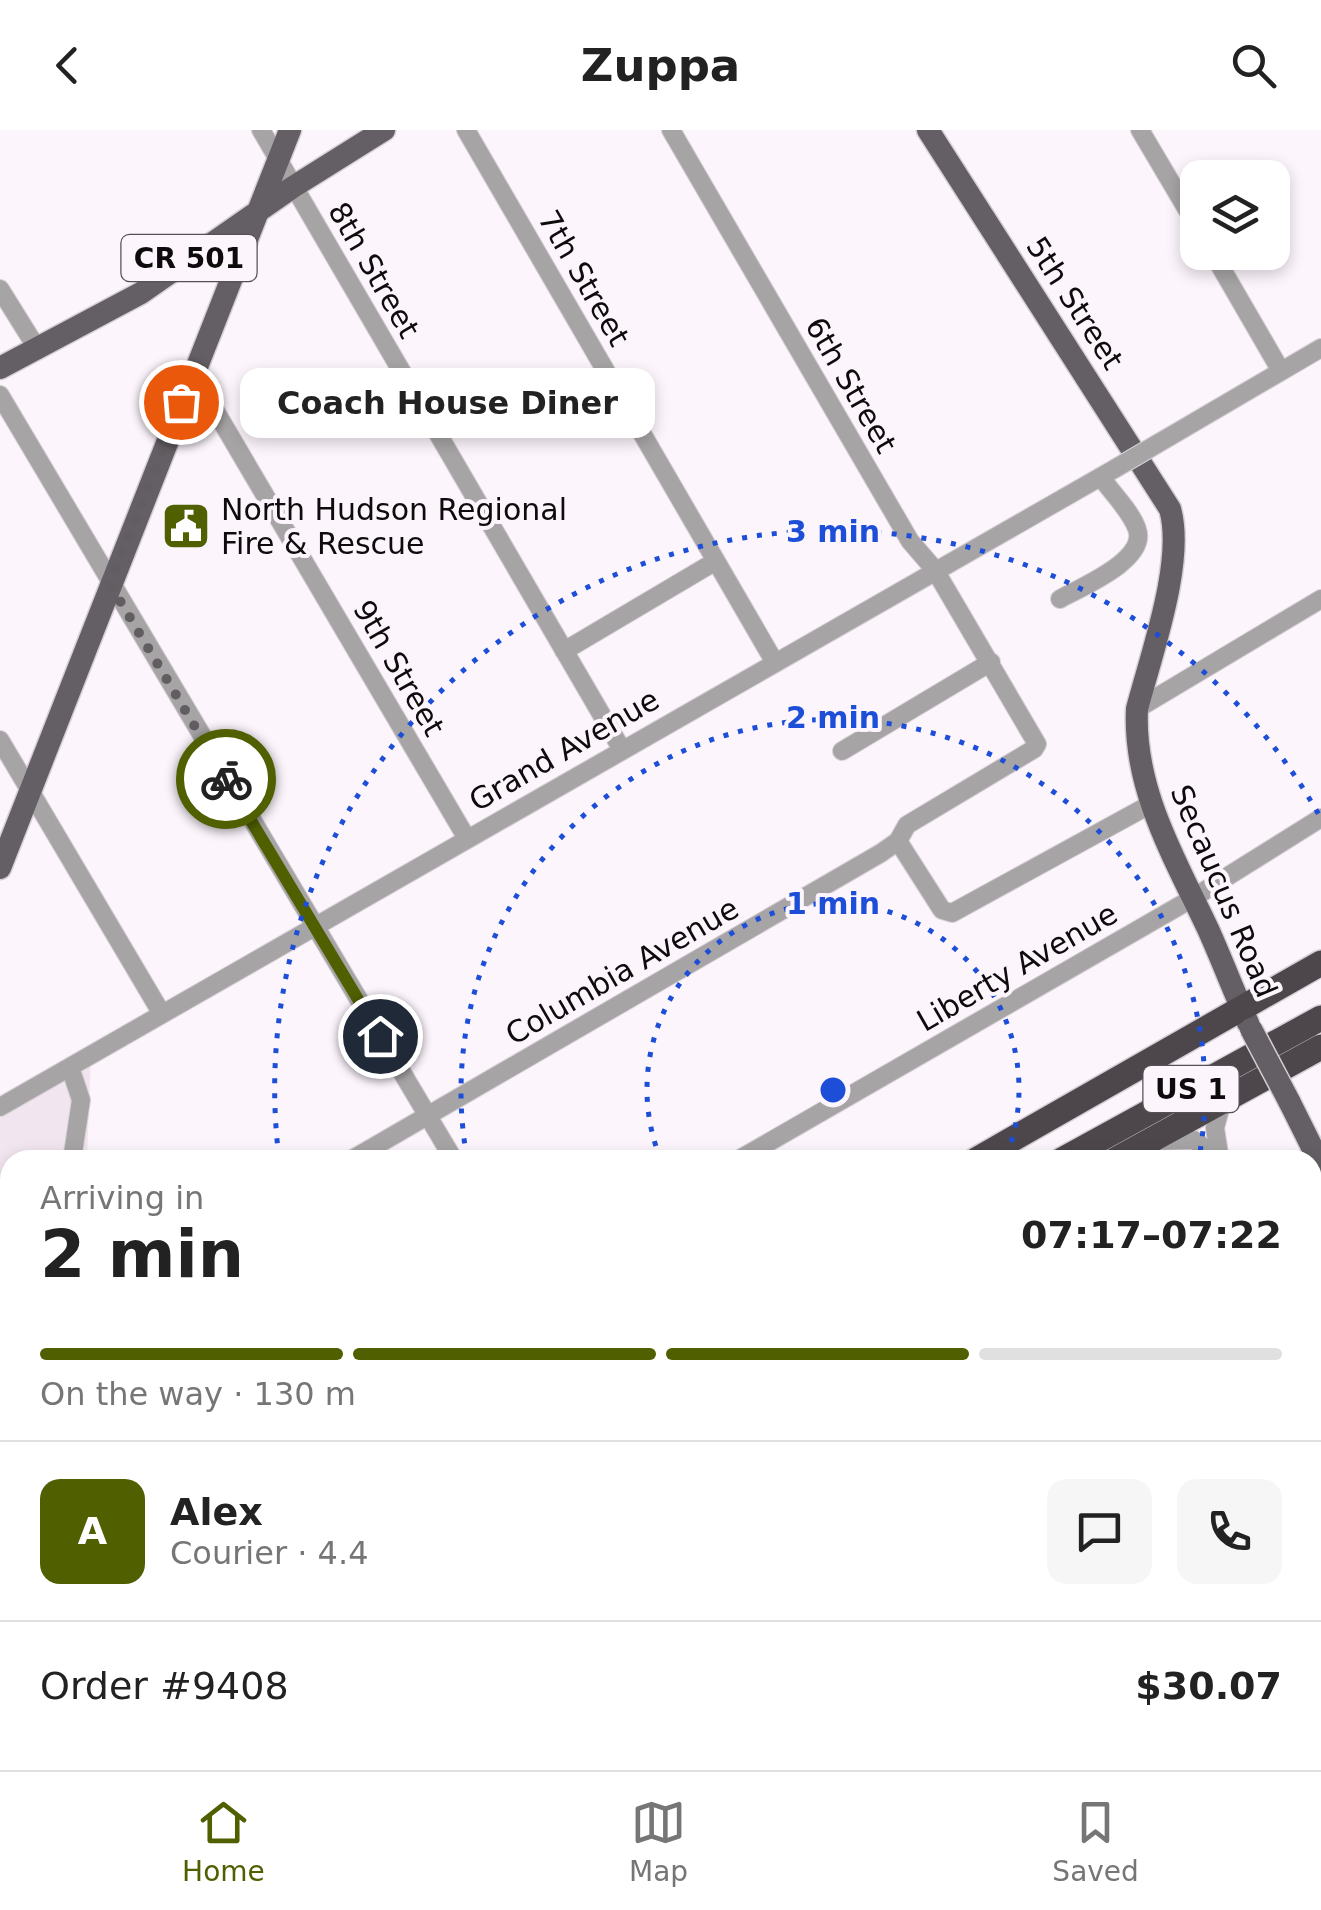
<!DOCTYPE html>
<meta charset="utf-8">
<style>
:root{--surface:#fff;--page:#f6f6f6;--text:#222;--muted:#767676;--line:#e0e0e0;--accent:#505f00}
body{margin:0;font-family:"DejaVu Sans",sans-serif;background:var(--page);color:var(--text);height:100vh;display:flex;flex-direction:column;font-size:38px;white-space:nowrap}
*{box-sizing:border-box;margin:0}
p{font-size:32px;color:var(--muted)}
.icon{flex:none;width:55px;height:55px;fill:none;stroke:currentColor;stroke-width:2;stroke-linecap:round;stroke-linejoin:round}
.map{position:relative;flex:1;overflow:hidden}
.sheet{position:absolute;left:0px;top:1020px;width:1322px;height:620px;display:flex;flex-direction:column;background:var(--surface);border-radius:30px 30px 0 0;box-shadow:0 5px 15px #0003}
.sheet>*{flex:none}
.controls{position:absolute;left:1180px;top:30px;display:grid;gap:20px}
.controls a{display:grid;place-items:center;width:110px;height:110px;border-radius:20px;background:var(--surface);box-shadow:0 5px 15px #0003;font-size:50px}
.pin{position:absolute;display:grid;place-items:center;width:85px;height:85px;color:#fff;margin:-42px;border:5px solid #fff;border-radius:50%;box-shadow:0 2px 10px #0007}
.courier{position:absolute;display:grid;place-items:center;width:100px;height:100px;margin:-50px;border:8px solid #505f00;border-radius:50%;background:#fff;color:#222;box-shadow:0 2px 12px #0007}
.bubble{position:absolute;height:70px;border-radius:20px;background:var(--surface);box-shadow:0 5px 15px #0003;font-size:32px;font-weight:700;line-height:70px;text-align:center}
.overview em{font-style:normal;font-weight:700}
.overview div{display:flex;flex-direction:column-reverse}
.overview{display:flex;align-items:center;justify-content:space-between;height:170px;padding:0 40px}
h1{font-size:65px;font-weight:700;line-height:75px}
.bar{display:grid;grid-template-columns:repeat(4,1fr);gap:15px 10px;align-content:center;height:120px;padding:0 40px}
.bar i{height:12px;border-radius:8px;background:var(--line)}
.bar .current{background:var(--accent)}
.bar p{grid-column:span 4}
.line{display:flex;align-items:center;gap:25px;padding:0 40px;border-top:2px solid var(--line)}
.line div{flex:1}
.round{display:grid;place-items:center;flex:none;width:105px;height:105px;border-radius:20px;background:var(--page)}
header{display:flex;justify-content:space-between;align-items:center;height:130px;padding:0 40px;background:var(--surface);font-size:45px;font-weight:700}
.tab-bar{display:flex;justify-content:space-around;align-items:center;height:140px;border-top:2px solid var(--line);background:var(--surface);font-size:28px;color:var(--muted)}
.tab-bar a{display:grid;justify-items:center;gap:5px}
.tab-bar .current{color:var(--accent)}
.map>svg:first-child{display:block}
.built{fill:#f1e5f0}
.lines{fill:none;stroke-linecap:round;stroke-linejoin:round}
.minor-casing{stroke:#d6d0d6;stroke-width:20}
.major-casing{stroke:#d6d0d6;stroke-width:25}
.highway-casing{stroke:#d6d0d6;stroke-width:28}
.minor{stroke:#a7a4a6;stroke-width:18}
.major{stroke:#645f64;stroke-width:22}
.highway{stroke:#4d474c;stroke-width:25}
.rail{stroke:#534f52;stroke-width:5}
.minor-bridge-casing{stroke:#d6d0d6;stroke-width:20;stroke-linecap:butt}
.major-bridge-casing{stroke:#d6d0d6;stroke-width:25;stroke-linecap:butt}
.minor-bridge{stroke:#a7a4a6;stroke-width:18}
.major-bridge{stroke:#645f64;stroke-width:22}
.done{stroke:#615d61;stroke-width:10;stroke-dasharray:0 18}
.route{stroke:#505f00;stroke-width:12}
.ring{fill:none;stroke:#1d4ed8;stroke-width:5;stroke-dasharray:5 10}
.labels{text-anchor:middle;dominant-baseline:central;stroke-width:8;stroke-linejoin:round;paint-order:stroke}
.shield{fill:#fcf5fc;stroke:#555155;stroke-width:2.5}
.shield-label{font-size:28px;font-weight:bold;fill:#0e0b0d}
.street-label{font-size:30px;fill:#0e0b0d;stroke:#fcf5fc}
.poi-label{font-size:30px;fill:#0e0b0d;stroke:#fcf5fc;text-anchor:start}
.centre{fill:#1d4ed8;stroke:#fcf5fc;stroke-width:5}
.ring-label{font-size:30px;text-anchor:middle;font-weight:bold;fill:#1d4ed8;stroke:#fcf5fc;stroke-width:8;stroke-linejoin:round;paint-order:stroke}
</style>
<header><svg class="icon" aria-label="back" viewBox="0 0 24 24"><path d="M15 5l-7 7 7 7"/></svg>Zuppa<svg class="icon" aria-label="search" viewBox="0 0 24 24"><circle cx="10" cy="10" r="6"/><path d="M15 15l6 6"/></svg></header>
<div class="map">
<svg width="1321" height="1640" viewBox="0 0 1321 1640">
<rect width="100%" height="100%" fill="#fcf5fc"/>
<path class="built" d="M91,924L87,1030H10V1609L0,1614V973Z
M96,1630H1279L1277,1640H78Z"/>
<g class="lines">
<g class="minor-casing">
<path id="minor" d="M261,0L621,618
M466,0L774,531
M1140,0L1198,98
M1212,122L1281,241
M0,159L38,220
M193,243L466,707
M0,265L454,1030
M1157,314L1321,218
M1060,469C1081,457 1148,430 1137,399C1131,381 1111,362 1101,347
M564,521L716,431
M1137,579L1321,469
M0,610L162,884
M842,621L991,532
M898,711L942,780L952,783L1151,674
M70,937L81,970L72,1030
M0,977L1116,338
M1158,1011L1194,1010L1220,1030
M351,1030L881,723L898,711L907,695L1034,619L1037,614L935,440L910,411L671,0
M738,1030L1193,768L1321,688
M1220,1030L1215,998L1222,972
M0,1142L10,1136
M0,1507L10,1504
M0,1602L10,1596
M1283,1630L1293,1640
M185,1640L203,1630"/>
</g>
<g class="major-casing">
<path id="major" d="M928,0L1170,379C1185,431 1151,525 1137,579C1133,659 1175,729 1208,799C1222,830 1234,862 1248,893
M0,238L141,163L293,57L384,0
M0,738L290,0
M1289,971L1321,1035"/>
</g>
<g class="highway-casing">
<path id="highway" d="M976,1030L1321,833
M1062,1030L1321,888
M1115,1030L1321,917
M1312,1074L1321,1072
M6,1640L24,1630
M49,1640L66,1630"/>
</g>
<use href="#minor" class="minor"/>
<use href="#major" class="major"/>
<use href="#highway" class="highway"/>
<path class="rail" d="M1312,1171L1321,1166
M526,1640L543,1630"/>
<g class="minor-bridge-casing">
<path id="minor-bridge" d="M1116,338L1157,314"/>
</g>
<g class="major-bridge-casing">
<path id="major-bridge" d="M1251,899L1289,971"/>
</g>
<use href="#minor-bridge" class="minor-bridge"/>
<use href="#major-bridge" class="major-bridge"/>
</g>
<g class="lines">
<path class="done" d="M181,272L110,454L226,649"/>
<path class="route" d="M226,649L380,906"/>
</g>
<g class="ring">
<path d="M661 1030A186 186 0 1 1 1005 1030"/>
<path d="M467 1028A372 372 0 1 1 1199 1028"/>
<path d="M279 1028A558 558 0 0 1 1319 685"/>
</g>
<defs>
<g id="civic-square" transform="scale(2.5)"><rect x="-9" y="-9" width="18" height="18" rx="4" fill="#505f00" stroke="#fcf5fc"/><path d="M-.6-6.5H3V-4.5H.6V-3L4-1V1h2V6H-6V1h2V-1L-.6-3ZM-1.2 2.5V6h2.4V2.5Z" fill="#fff"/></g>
</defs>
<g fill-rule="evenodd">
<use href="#civic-square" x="186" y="396"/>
</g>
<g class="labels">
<g class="shield">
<rect x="121.5" y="105" width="135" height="46" rx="8"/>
<rect x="1143.5" y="936" width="95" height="46" rx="8"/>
</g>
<g class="shield-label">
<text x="189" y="128">CR 501</text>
<text x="1191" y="959">US 1</text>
</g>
<g class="street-label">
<text transform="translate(374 140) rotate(60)">8th Street</text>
<text transform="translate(584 148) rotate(60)">7th Street</text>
<text transform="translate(1075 173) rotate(57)">5th Street</text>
<text transform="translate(851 255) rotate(60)">6th Street</text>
<text transform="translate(399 538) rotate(60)">9th Street</text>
<text transform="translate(564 620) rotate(-30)">Grand Avenue</text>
<text transform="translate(1224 761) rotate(67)">Secaucus Road</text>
<text transform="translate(1017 837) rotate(-30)">Liberty Avenue</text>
<text transform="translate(622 841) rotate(-30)">Columbia Avenue</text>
</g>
<g class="poi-label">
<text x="221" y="379">North Hudson Regional<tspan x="221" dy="34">Fire &amp; Rescue</tspan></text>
</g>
</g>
<circle cx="833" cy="960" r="15" class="centre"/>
<g class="ring-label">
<text x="833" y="412">3 min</text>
<text x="833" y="598">2 min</text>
<text x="833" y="784">1 min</text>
</g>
</svg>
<div class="controls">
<a><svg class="icon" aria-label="layers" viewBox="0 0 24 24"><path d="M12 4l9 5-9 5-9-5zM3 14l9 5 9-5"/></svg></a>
</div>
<div class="pin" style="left:181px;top:272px;background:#ea580c"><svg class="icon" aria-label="bag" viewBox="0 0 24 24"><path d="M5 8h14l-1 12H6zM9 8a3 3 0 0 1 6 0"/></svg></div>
<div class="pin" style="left:380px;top:906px;background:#1f2937"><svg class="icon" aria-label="home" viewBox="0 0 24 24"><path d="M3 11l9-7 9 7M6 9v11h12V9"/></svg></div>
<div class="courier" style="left:226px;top:649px"><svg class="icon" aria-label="bike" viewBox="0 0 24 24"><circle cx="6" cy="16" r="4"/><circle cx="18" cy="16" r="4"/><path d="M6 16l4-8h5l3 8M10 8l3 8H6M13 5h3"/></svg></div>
<div class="bubble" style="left:240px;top:238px;width:415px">Coach House Diner</div>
<section class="sheet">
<div class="overview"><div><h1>2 min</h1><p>Arriving in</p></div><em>07:17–07:22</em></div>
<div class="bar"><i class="current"></i><i class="current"></i><i class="current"></i><i></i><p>On the way · 130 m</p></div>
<div class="line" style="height:180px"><b class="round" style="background:var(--accent);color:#fff">A</b><div><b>Alex</b><p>Courier · 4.4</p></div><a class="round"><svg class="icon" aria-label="chat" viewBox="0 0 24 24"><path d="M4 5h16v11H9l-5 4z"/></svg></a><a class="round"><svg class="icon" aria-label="phone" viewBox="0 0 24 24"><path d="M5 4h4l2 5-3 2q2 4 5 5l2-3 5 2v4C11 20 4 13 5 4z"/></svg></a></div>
<div class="line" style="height:130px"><div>Order #9408</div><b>$30.07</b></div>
</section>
</div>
<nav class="tab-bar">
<a class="current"><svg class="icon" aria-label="home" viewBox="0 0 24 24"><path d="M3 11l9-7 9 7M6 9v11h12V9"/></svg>Home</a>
<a><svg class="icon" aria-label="map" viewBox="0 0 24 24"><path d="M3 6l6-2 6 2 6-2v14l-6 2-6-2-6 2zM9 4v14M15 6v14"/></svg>Map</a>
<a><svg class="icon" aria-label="saved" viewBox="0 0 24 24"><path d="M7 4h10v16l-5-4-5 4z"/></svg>Saved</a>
</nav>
